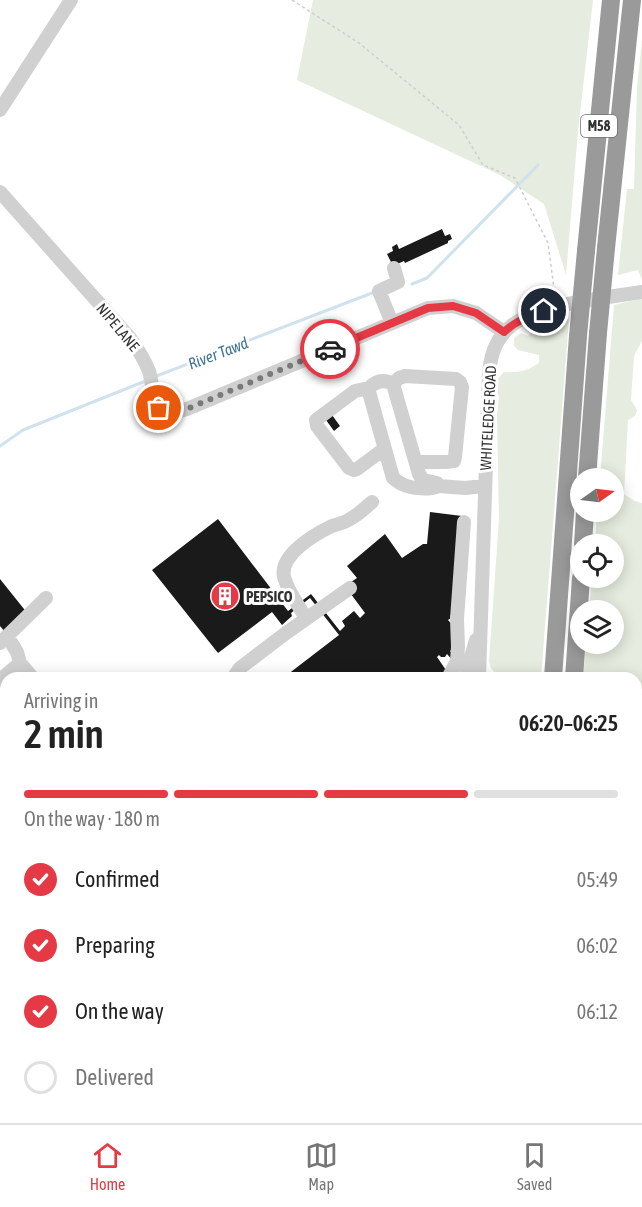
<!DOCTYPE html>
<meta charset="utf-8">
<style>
:root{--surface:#fff;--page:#f2f2f2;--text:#222;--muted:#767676;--line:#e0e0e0;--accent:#e63946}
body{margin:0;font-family:"Asap Condensed",sans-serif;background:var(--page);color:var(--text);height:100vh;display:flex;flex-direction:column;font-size:22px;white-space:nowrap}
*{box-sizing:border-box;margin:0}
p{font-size:20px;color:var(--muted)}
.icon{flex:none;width:33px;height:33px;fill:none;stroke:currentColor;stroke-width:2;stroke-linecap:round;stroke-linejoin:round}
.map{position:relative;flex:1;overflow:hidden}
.sheet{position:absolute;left:0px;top:672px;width:642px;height:452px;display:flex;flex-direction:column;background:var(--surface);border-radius:18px 18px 0 0;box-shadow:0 3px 15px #0003}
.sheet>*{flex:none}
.needle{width:39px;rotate:76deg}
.fabs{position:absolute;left:570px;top:468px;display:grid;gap:12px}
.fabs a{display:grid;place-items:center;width:54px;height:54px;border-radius:50%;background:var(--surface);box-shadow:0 3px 15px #0003;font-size:30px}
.pin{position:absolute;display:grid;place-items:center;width:51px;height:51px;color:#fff;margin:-26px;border:3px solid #fff;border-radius:50%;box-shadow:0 2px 6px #0007}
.courier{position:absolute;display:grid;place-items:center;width:60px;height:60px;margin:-30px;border:4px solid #e63946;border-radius:50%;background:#fff;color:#222;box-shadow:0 2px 8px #0007}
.head em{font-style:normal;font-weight:600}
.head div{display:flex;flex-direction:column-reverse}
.head{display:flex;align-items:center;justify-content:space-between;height:102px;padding:0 24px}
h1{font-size:39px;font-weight:600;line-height:45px}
.bar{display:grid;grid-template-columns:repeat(4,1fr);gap:9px 6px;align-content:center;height:72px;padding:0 24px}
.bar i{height:8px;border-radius:4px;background:var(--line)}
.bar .on{background:var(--accent)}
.bar p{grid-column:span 4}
ol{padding:0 24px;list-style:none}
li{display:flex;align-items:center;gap:18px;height:66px}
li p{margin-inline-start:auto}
li .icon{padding:6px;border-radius:50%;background:var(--accent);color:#fff;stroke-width:4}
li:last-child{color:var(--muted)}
li i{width:33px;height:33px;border:3px solid var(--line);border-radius:50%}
.menu{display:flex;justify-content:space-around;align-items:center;height:84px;border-top:2px solid var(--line);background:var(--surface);font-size:16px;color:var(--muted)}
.menu a{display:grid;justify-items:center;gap:3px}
.menu .on{color:var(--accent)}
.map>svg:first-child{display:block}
.green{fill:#e6ecdf}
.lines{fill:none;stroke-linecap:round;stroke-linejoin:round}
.stream{stroke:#cfe2ee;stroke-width:3}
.building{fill:#1a1a1a}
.path{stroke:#cdcdcd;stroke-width:1.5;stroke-dasharray:3 3;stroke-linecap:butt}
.minor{stroke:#d0d0d0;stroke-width:14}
.highway{stroke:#9a9a9a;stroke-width:18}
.highway-bridge{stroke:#9a9a9a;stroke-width:18}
.done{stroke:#7a7a7a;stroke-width:6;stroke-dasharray:0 10.8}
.route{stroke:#e63946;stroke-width:8}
.labels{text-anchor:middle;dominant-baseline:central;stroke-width:6;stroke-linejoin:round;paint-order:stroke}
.shield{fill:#fff;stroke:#707070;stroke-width:1.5}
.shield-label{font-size:14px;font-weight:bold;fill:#333}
.street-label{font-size:15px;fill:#333;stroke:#fff}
.poi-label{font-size:15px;font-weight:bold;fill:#333;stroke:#fff;text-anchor:start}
.water-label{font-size:16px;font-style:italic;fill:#3f7597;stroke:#fff}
</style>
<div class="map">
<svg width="642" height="1123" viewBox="0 0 642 1123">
<rect width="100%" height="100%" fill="#fff"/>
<path class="green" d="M313,0H593L578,131L566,275L544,204L500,175L297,80Z
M642,40V280L638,270L618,275L627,189H634L637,88Z
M642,298V341L634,356L631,400L637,410L635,416L628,420L624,494L635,501L642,503V697L640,701L642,703V1063L636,1074V678H583L586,644H614V610H589L592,578H614V544H595L597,512H614V478H600L614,305Z
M569,319L541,678H499L491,668L489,661L499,519L497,415L499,397L496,389L497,380L504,372C518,373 527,371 539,363V355L518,350L514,346C513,339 515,336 521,333L528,336C540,323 551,321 569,319Z"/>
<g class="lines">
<path class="stream" d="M412,284L427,278L538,165
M154,377L372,293
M0,446L23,430L148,380"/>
</g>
<path class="building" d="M442,229L445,236L450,234L452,239L448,241V243L405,263L404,261L393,266L387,254L393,251L392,247L397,244L399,249Z
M332,415L340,426L334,431L326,420Z
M430,512L462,516L460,608L450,616L451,618L448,620L457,630L458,641L451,646L453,649L450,651L457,659L454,662L447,654L445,657H441L439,655L437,657L450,676L448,678H283L339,635L310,598L291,613L292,616L282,625L272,612L218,653L152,570L218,519L288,611L311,594L340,631L345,626L342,621L354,611L360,618L365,613L345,586L357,578L347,566L385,534L402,558L423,544H427Z
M0,579L28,614L5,632L0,626Z
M0,800L6,808V831L0,823Z
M28,1118H110L114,1123H22Z
M121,1118H231L224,1123H125Z"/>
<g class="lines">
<path class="path" d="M292,0L359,43L459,125L483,165L515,178L548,243L555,296
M636,703L642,695
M0,1054L6,1049
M474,1123V1118"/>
<path class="minor" d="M0,110L71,0
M0,192L130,338C138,349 144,359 149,371C156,396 150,420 187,409L428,308L453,306L476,313L504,332
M392,323L379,291L398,282L394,268
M393,384L399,378L405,376L456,379L460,382L462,387L455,457L454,461L446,462H416
M369,388L355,391L316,420L317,426L349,468L354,470L357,469L384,449
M439,486L437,483L423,480L419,474L393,384C384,379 376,381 369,388V392L393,478C396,480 399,483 402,484C411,489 430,490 439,486L465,488L484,486
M306,618C299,606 288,592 284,577C279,555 315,534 332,526C338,524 344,523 350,519C358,515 365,508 372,502
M7,636L17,652L20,663
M0,643L46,598
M233,678L240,668L286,633L350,588
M448,678L457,661L458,647L457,619L464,522
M465,678L476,640
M479,678L489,372C491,354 496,338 511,326C536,305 608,297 642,292
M0,680L20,663L33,678
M0,778L6,785
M0,847L6,854
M0,928L6,924
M0,1089L6,1084
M325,1118L329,1123
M427,1118L428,1123
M262,1123L268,1118
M459,1123V1118"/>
<path class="highway" d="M606,248L632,0
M586,251L611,0
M587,478L598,333
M583,544L585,512
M553,678L578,336
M574,678L581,578
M526,1123V1118
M546,1123L547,1118"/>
<path class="highway-bridge" d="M598,333L606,248
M578,336L586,251"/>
</g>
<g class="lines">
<path class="done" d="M159,408C169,412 177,412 187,409L330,349"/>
<path class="route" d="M330,349L428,308L453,306L476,313L504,332C516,321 528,316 544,311"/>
</g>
<defs>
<g id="building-disc" transform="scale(1.5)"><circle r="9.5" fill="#e63946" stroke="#fff"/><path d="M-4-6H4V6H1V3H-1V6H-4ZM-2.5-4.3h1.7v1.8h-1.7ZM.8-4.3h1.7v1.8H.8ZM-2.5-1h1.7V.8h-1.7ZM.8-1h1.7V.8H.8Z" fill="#fff"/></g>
</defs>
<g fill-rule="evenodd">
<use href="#building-disc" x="225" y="596"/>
</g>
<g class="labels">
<rect class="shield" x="581" y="115" width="36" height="22" rx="4.5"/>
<g class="shield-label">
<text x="599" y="126">M58</text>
</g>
<g class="street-label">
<text transform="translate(118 327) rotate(50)">NIPE LANE</text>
<text transform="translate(488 418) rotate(-87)">WHITELEDGE ROAD</text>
</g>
<g class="poi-label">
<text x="246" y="596">PEPSICO</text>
</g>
<g class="water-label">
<text transform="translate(218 353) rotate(-21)">River Tawd</text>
</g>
</g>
</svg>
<div class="fabs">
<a><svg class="needle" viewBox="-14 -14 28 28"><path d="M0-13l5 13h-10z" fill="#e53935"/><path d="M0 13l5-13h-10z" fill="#767676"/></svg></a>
<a><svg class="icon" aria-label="locate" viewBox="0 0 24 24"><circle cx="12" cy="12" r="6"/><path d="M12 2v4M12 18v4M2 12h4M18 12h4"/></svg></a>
<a><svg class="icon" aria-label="layers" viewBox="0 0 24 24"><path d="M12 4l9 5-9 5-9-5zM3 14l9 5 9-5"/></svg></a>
</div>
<div class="pin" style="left:159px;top:408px;background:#ea580c"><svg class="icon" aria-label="bag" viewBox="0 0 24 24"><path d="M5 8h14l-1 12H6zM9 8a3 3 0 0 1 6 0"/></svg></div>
<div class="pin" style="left:544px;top:311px;background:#1f2937"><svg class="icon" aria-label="home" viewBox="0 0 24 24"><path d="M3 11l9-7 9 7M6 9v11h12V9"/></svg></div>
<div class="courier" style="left:330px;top:349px"><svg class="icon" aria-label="car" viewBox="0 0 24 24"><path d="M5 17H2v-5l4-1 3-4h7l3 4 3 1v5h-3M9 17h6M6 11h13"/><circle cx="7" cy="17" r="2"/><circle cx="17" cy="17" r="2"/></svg></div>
<section class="sheet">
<div class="head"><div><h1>2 min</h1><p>Arriving in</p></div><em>06:20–06:25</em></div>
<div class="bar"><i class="on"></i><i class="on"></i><i class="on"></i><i></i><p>On the way · 180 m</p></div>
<ol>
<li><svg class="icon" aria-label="check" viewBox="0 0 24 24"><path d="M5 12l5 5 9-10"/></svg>Confirmed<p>05:49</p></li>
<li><svg class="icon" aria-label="check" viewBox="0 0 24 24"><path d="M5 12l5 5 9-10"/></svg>Preparing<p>06:02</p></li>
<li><svg class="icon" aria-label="check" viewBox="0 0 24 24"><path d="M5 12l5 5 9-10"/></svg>On the way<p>06:12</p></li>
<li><i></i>Delivered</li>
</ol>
</section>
</div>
<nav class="menu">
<a class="on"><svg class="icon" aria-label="home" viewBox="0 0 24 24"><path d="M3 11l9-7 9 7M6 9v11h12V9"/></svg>Home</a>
<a><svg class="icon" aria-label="map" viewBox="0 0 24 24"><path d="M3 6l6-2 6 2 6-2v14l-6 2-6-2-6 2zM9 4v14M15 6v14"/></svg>Map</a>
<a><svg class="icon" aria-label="saved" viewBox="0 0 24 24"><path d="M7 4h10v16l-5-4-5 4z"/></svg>Saved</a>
</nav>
